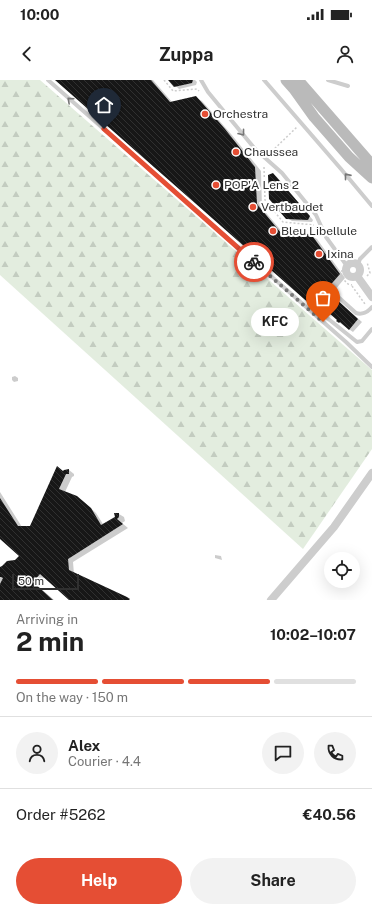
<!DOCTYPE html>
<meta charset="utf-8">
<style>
:root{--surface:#fff;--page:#f2f2f2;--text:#222;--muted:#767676;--line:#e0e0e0;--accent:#e54e34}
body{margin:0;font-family:"Public Sans",sans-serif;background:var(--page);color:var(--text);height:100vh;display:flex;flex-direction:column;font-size:15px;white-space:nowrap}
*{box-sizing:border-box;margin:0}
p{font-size:13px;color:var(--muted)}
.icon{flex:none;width:22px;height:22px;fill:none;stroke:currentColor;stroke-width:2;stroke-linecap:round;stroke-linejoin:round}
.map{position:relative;height:520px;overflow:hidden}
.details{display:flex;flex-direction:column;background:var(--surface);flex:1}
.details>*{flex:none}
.controls{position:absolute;left:324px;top:472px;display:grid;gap:8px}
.controls a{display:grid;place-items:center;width:36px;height:36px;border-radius:50%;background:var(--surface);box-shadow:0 4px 16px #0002;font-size:20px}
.scale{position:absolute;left:12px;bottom:10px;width:67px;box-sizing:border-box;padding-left:4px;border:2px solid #303030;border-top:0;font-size:11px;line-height:14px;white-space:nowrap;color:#303030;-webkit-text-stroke:3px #fff;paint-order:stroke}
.pin{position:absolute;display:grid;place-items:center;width:34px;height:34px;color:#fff;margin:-41px -17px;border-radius:50% 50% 50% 0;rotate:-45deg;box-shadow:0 0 4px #0007}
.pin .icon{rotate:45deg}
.courier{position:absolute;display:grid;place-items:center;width:40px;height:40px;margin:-20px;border:3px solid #e54e34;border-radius:50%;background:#fff;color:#222;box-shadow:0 1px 5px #0007}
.bubble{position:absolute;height:28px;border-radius:14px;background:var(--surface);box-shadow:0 4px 16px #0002;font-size:13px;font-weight:700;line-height:28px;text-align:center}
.overview em{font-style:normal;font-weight:700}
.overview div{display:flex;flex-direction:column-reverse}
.overview{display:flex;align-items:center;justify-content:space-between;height:68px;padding:0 16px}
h1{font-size:26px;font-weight:700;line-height:30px}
.bar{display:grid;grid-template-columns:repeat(4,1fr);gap:6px 4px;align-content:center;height:48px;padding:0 16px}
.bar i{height:5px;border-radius:3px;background:var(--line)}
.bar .on{background:var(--accent)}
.bar p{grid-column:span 4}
.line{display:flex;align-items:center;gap:10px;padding:0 16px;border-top:1px solid var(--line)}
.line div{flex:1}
.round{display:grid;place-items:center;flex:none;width:42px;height:42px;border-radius:21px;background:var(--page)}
.cta{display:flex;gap:8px;margin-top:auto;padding:8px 16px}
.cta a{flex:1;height:46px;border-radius:24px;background:var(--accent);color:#fff;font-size:16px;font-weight:700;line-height:46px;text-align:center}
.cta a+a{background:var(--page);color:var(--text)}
.status{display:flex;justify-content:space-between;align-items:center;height:28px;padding:0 20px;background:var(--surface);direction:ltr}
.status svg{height:11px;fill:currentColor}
header{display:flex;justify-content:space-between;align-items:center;height:52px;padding:0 16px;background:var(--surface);font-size:18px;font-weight:700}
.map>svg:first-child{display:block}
.forest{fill:url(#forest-firs)}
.shadow{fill:#0003}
.building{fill:url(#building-back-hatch)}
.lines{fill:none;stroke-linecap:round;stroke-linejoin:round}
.path{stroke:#cdcdcd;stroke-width:1.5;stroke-dasharray:2 2;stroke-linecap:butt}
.lane{stroke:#cdcdcd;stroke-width:4}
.street{stroke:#cdcdcd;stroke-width:8}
.secondary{stroke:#bababa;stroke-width:11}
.oneway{stroke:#777}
.done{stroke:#787878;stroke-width:4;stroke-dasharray:0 7.2}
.route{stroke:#e54e34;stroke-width:5}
.poi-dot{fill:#e54e34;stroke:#fff;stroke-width:1.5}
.labels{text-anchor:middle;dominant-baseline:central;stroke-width:4;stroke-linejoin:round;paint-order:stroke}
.poi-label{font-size:12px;fill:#303030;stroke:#fff;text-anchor:start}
</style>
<div class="status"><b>10:00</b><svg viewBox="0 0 49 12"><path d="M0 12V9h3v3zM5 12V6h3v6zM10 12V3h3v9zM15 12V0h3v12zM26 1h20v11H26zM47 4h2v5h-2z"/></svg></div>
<header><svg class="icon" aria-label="back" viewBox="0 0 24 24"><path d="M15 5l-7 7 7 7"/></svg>Zuppa<svg class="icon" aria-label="person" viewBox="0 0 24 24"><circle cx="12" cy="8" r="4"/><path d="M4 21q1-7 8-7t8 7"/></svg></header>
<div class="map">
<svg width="372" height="520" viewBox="0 0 372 520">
<defs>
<pattern id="forest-firs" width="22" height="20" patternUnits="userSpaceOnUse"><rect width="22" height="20" fill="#e3eddf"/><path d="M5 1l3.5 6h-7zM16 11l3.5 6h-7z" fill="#c3ccc0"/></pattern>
<pattern id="building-back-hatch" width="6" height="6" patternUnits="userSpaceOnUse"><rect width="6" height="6" fill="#171717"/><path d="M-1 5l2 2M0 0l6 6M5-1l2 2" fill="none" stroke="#303030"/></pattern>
</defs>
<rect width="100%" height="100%" fill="#fff"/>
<path class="forest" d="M0,0H40L372,290V369L303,469L0,195Z"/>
<path class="shadow" d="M57,0H153L172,22L195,17L202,21L231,54L261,91L262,128L284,154L310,155L317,159L345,198L319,229L313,225Z
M170,0H195L197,2L196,5L179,9Z
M273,94L277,97L313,140L312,142L292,141L287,138Z
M338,221L362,242L353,252L340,243L338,241V240L327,232L331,222Z
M15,296L18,298V301L14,302L12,300V297Z
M69,390L74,394V396L72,397L65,412L83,421L96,433L103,444L119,434L124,437L125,441L122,443L128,448L73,482L74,494L130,520H71L45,497L38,506L54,520H0V488L15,481L20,475L0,458V412L22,447L30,446L64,392Z
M215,475L221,476L222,480L215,478Z"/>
<path class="building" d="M55,0H151L170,22L196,16L225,49L255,87L257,124L281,153L311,154L340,194L312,226Z
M168,0H193L192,3L174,7Z
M273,93L310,136L308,140L286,139L269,119L268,95Z
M334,217L358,239L349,250L340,242L339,243L336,241L337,240L328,232L327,233L326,232L327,231L324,228L327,225L325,224L329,219L331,221Z
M57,386L63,391L64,390L69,389V394H66L59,409L77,416L91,428L101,445L115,437L114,433H119V437L117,439L123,444L68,479L69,490L127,517L130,519L129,520H69L40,494L33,502L53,520H0V504L3,498L1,497H0V487L2,486L7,481L15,480L19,476L0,459V418L18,446H30Z"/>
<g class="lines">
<path class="path" d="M164,0L173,11L197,9L199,11
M269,74L297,47
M264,87L265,120L283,142L314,145
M342,190L341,197L348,204L352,205
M367,196L370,193L367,182
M352,206L365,224"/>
<path class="lane" d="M48,0L346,262L372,287
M201,0L208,12L255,69L282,93L316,135L326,157L347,186
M264,0L341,89L372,126
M328,0L348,6
M358,184L360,179L372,167
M372,227C368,232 362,235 356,233L336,215L332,213C324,216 316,225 321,233L357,262L362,261L372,249"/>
<path class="street" d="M346 190a7 7 0 1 1 14 0a7 7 0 1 1-14 0Z
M357,196L372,217
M271,520L334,447L372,393"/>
<path class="secondary" d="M286,0L294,9L314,37L349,77L372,98
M298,0L372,85"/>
</g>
<defs><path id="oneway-chevron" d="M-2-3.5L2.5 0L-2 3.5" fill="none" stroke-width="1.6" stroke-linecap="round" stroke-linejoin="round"/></defs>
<g class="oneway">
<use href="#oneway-chevron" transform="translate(70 20) rotate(-138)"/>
<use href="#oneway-chevron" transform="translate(242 53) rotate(52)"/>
<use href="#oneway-chevron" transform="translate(347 96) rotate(-129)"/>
</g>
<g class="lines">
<path class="done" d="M254,182L323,242"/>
<path class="route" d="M104,49L254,182"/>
</g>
<g class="poi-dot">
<circle cx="205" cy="34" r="4"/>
<circle cx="236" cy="72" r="4"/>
<circle cx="216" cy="105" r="4"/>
<circle cx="253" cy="127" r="4"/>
<circle cx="273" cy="151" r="4"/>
<circle cx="319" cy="174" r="4"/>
</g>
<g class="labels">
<g class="poi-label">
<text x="213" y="34">Orchestra</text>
<text x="244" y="72">Chaussea</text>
<text x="224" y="105">POP'A Lens 2</text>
<text x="261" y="127">Vertbaudet</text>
<text x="281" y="151">Bleu Libellule</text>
<text x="327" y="174">Ixina</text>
</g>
</g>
</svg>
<div class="controls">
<a><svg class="icon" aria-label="locate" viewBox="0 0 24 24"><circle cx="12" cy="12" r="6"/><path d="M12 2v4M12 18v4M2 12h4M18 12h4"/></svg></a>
</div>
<div class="scale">50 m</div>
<div class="pin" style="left:323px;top:242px;background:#ea580c"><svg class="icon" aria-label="bag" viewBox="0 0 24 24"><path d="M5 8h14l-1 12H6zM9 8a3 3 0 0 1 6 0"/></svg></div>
<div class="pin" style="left:104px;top:49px;background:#1f2937"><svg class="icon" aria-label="home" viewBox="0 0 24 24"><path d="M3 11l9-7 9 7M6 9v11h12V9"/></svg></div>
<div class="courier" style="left:254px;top:182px"><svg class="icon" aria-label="bike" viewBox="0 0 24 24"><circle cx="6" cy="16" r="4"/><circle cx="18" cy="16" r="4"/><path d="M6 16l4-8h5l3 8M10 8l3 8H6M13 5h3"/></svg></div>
<div class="bubble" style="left:251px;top:228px;width:48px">KFC</div>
</div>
<section class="details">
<div class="overview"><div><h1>2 min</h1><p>Arriving in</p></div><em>10:02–10:07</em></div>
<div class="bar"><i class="on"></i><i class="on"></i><i class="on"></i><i></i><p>On the way · 150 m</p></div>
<div class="line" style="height:72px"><a class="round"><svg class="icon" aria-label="person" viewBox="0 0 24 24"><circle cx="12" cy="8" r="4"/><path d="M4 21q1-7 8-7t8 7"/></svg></a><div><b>Alex</b><p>Courier · 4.4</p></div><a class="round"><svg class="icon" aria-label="chat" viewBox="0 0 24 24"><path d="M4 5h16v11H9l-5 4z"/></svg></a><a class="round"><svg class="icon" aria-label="phone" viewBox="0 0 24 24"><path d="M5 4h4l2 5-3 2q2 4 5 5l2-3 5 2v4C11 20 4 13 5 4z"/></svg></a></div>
<div class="line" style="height:52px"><div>Order #5262</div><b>€40.56</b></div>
<div class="cta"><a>Help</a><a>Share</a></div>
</section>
